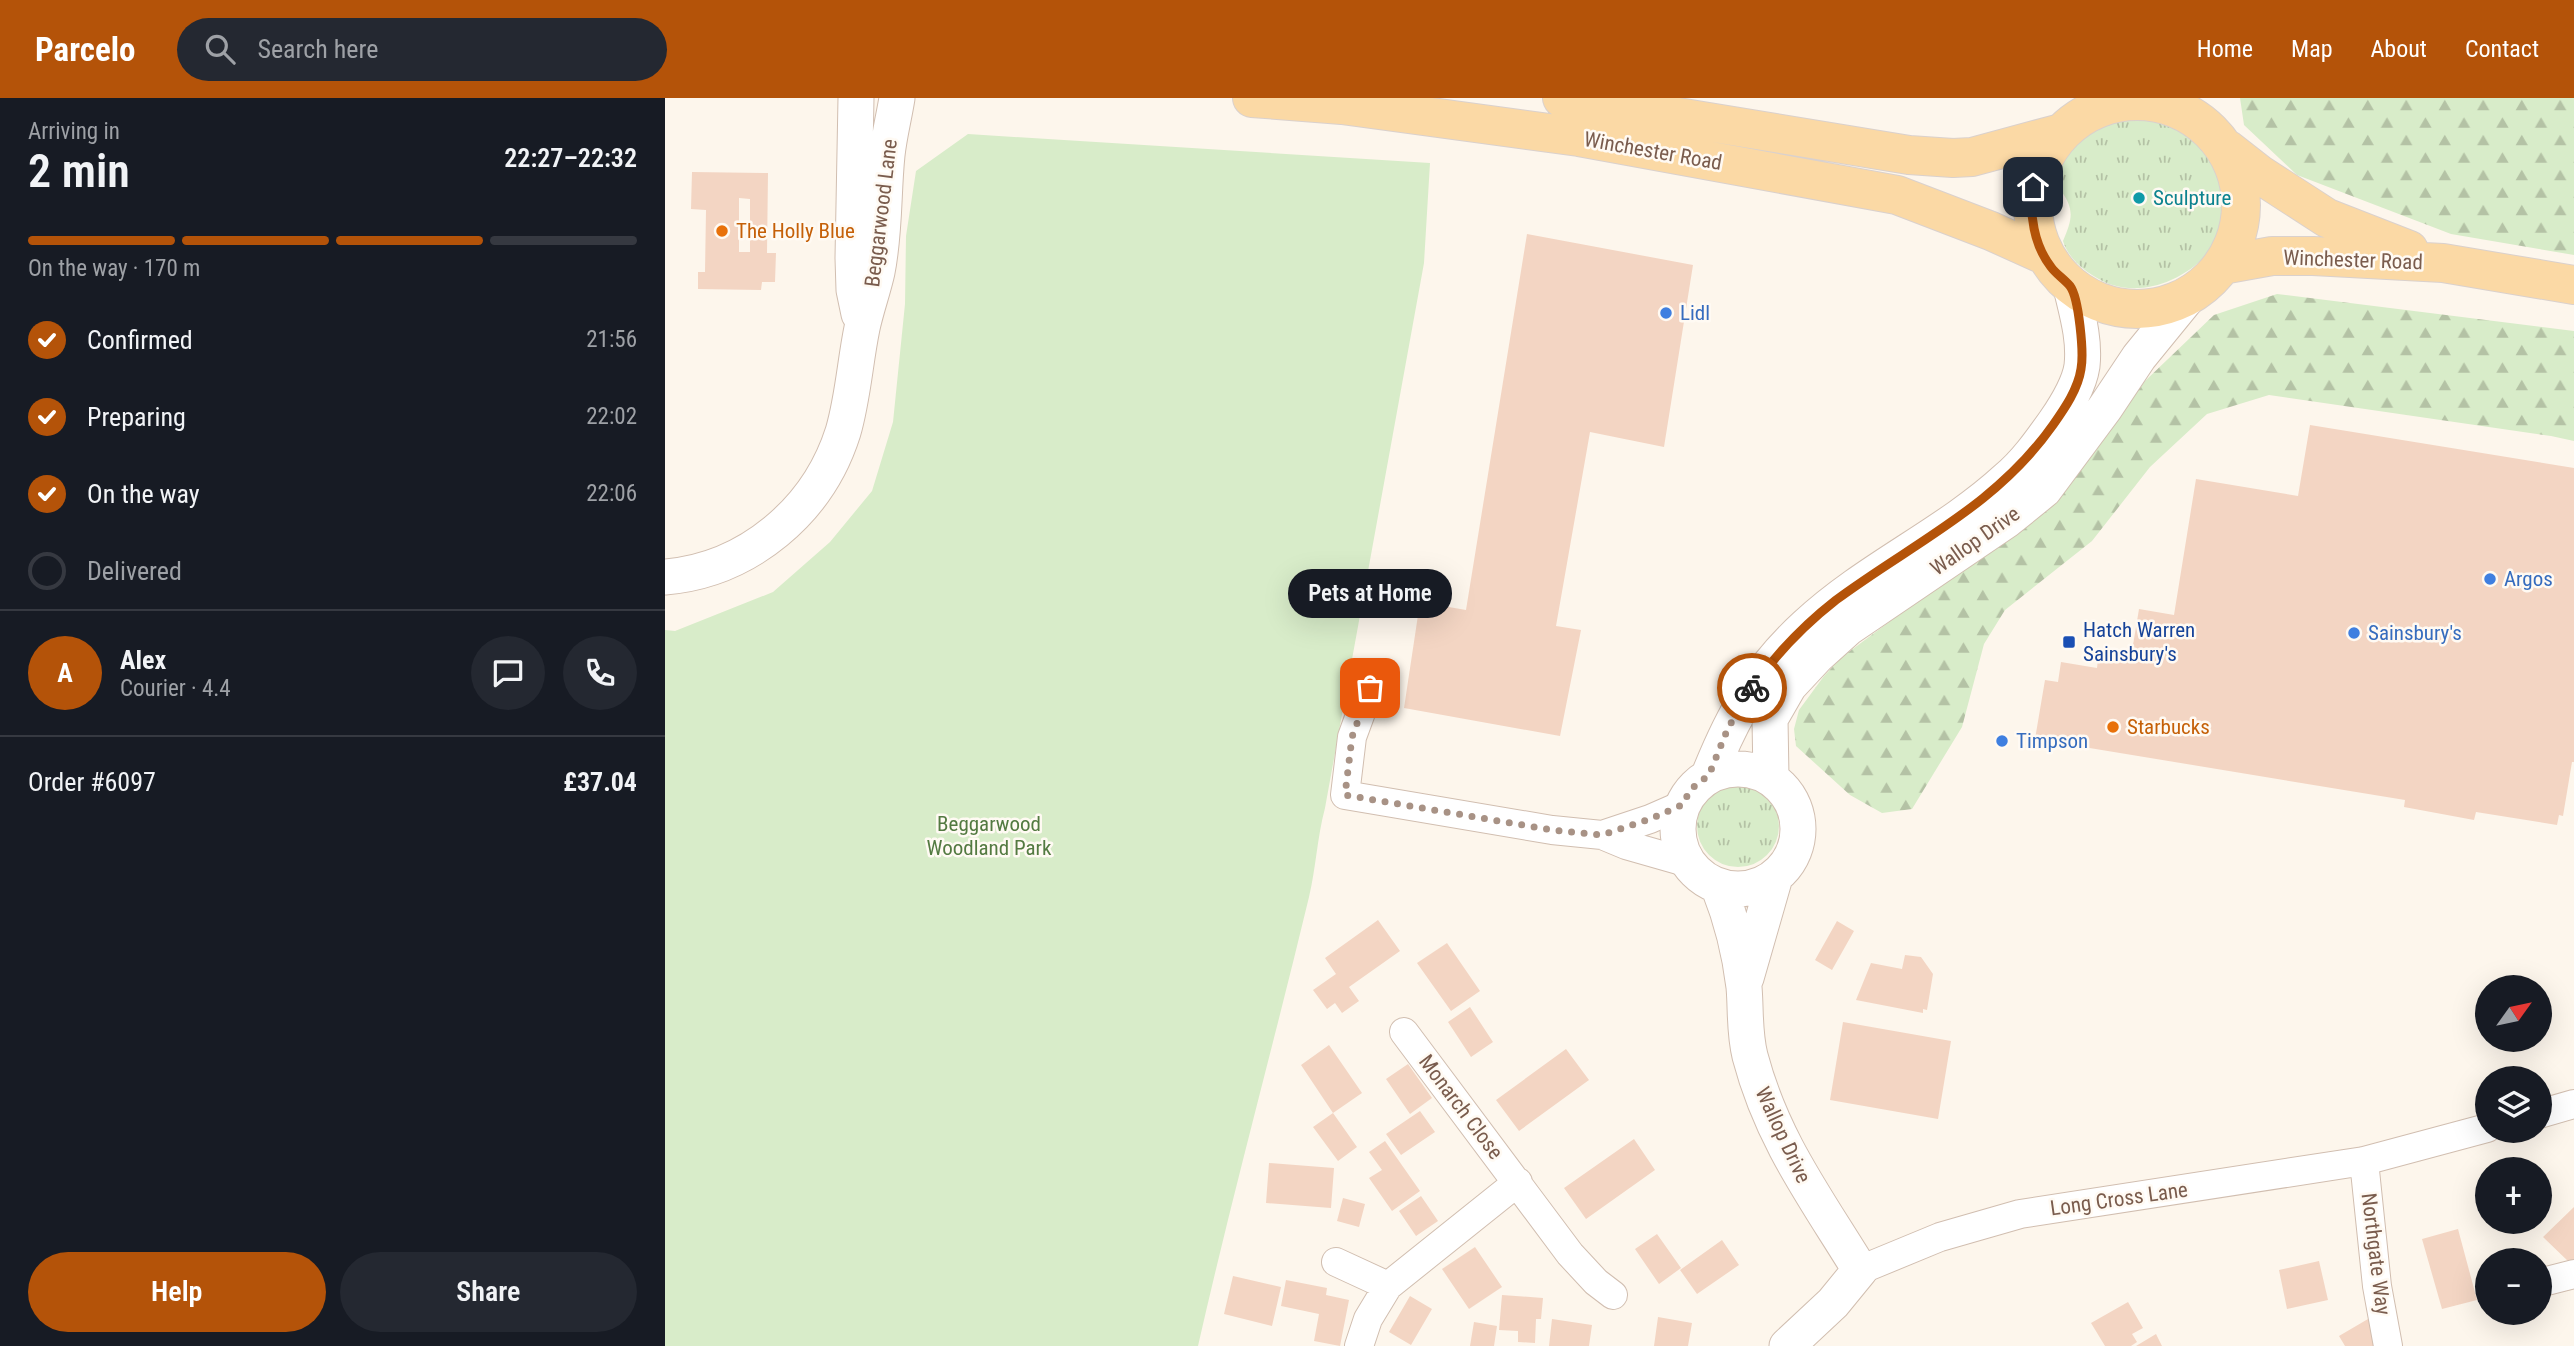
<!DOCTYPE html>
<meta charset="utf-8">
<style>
:root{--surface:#171b24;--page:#242831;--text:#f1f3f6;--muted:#9ea1a6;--line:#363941;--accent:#b45309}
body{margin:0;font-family:"Roboto Condensed",sans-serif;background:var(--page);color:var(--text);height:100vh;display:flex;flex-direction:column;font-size:26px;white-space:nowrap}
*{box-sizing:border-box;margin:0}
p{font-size:23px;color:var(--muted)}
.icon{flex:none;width:38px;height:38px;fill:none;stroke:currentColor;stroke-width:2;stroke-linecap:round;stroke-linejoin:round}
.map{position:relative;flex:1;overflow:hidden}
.details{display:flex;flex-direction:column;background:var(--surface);width:665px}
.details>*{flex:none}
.needle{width:46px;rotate:57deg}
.tools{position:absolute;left:1810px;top:877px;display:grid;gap:14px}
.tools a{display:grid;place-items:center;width:77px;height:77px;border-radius:50%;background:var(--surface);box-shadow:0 7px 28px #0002;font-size:35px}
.pin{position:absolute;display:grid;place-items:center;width:60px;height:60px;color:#fff;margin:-30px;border-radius:14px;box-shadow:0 4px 10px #0006}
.courier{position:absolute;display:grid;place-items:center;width:70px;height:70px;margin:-35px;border:5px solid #b45309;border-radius:50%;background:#fff;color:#222;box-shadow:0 2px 9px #0007}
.bubble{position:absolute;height:49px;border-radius:24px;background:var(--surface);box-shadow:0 7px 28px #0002;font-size:23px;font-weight:600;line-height:49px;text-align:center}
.headline em{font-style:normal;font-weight:600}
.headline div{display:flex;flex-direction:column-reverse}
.headline{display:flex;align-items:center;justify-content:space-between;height:119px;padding:0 28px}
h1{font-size:46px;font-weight:600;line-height:52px}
.bar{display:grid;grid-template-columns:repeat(4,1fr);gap:10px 7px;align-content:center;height:84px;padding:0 28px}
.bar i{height:9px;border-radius:5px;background:var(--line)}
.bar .current{background:var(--accent)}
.bar p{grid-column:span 4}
.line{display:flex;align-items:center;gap:18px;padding:0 28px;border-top:2px solid var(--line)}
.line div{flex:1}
.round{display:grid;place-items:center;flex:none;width:74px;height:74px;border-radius:37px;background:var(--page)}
ol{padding:0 28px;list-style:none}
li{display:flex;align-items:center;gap:21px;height:77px}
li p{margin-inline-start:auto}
li .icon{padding:7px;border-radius:50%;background:var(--accent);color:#fff;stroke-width:4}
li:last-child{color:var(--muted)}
li i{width:38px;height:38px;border:4px solid var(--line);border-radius:50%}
.primary-button{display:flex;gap:14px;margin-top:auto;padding:14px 28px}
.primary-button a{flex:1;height:80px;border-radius:42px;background:var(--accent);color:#fff;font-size:28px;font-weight:600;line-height:80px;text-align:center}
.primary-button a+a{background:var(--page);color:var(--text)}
header{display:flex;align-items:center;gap:42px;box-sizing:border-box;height:98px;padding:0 35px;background:var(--accent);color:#fff}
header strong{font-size:33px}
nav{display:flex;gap:38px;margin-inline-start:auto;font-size:24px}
.search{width:490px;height:63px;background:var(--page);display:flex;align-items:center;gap:18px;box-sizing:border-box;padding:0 24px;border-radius:38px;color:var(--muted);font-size:26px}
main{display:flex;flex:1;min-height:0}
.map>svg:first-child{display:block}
.grass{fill:url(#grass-tufts)}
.forest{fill:url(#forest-firs)}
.park{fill:#d8ecc9}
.building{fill:#f3d5c3;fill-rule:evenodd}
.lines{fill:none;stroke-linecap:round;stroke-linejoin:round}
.minor-casing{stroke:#d1beb0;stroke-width:30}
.tertiary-casing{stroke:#d1beb0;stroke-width:37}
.primary-casing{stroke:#dad1cd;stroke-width:40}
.minor{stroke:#fff;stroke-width:28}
.tertiary{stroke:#fff;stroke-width:35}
.primary{stroke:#fbd9a5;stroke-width:38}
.done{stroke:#a89285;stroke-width:7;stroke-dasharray:0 12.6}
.route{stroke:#b45309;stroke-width:9}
.culture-dot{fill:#0f9aa8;stroke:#fffaf3;stroke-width:2.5}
.food-dot{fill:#e8710a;stroke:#fffaf3;stroke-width:2.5}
.shop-dot{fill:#3f7fe0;stroke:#fffaf3;stroke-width:2.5}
.transit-dot{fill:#1a4fb4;stroke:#fffaf3;stroke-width:2.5}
.labels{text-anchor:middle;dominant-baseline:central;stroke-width:5;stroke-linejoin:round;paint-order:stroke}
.street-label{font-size:21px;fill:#7a5c4d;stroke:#fffaf3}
.culture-label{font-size:21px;fill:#0d838f;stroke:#fffaf3;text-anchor:start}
.food-label{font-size:21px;fill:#c56008;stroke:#fffaf3;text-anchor:start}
.shop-label{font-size:21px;fill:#366cbe;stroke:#fffaf3;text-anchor:start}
.transit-label{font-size:21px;fill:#164399;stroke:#fffaf3;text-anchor:start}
.park-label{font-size:21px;fill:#537a41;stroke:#fffaf3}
</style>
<header>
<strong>Parcelo</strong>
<div class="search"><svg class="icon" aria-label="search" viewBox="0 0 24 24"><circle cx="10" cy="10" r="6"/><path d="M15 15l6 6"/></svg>Search here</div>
<nav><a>Home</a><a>Map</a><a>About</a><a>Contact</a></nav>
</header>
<main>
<section class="details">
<div class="headline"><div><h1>2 min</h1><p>Arriving in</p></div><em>22:27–22:32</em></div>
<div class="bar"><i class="current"></i><i class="current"></i><i class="current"></i><i></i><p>On the way · 170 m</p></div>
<ol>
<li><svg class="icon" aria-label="check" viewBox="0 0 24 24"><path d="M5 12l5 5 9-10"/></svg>Confirmed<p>21:56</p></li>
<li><svg class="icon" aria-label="check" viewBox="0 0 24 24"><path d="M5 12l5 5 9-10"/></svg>Preparing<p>22:02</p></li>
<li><svg class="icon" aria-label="check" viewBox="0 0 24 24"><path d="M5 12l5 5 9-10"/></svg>On the way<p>22:06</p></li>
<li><i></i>Delivered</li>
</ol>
<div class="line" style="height:126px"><b class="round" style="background:var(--accent);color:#fff">A</b><div><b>Alex</b><p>Courier · 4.4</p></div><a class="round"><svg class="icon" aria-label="chat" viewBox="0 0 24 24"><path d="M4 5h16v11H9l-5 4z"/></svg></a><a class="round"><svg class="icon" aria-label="phone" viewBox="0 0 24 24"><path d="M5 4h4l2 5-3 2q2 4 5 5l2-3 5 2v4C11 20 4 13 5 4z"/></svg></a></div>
<div class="line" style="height:91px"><div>Order #6097</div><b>£37.04</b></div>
<div class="primary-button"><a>Help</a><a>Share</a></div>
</section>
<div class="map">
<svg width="1909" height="1248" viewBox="0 0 1909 1248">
<defs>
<pattern id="grass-tufts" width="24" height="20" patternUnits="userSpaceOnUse" patternTransform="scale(1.75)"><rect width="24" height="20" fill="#d8ecc9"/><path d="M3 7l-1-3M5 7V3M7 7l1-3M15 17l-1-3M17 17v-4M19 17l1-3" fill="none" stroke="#b4c2a5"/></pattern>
<pattern id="forest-firs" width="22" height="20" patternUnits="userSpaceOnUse" patternTransform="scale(1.75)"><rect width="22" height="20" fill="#d8ecc9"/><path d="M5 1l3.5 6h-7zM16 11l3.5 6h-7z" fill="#b4c2a5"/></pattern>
</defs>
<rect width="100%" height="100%" fill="#fdf6ec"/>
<path class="grass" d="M1466,12C1565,10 1600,141 1506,182C1486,191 1465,193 1444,186C1425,178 1404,163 1398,143C1408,120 1410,110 1393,89C1390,85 1388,85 1388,79C1388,73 1394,65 1397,59C1411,31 1435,17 1466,12Z
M1032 728a41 41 0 1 1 82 0a41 41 0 1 1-82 0Z"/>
<path class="forest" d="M1575,0H1909V157L1786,136L1632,77L1579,27Z
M1612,196L1909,233V343L1886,338L1604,297L1542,316L1485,369L1427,443L1340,512L1319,546L1297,629L1247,711L1217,715L1185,697L1131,648L1129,631L1134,612L1159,578L1177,559L1251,504L1425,353L1480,283L1549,217Z"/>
<path class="park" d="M303,36L765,65L759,165L660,710C652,740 651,770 644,799C608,949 567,1098 533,1248H0V532L10,533L108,494L165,444L207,393L228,324L240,206L241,138L251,73Z"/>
<path class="building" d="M27,74L103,75L102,155H111L110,184H97L96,192L33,191V174H40L41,112L26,111ZM74,100L85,101V154H74Z
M862,136L1028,167L999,349L925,334L891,528L916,532L895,638L739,610L755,504L801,512Z
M1645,327L1909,370V664H1907L1898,718L1894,717L1892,727L1811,714L1809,722L1739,709L1740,702L1370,641L1380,582L1393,584L1396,564L1432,570L1434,553L1466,559L1474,511L1509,517L1531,381L1633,398Z
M713,822L735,853L684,889L694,903L677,915L670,905L662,911L648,892L671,876L660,860Z
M1172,823L1189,833L1167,872L1150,862Z
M782,845L815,893L786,913L752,865Z
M1240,857L1256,859L1268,876L1262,912L1258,911V915L1191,902L1206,865L1237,871Z
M805,909L828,944L806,959L783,924Z
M1178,924L1286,943L1273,1021L1165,1002Z
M664,947L697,995L668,1015L636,967Z
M901,951L924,982L854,1033L831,1002Z
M743,966L767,1000L745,1016L721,981Z
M755,1013L770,1034L736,1057L721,1036Z
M668,1015L692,1049L673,1063L648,1029Z
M969,1041L990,1072L921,1121L899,1090Z
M720,1043L755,1093L727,1113L704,1080L717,1072L704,1054Z
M604,1065L669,1070L666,1110L601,1105Z
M756,1098L773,1123L751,1138L734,1113Z
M678,1100L700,1106L694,1129L672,1123Z
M1909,1109V1161L1905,1165L1878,1139Z
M1793,1131L1812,1202L1777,1211L1757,1141Z
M992,1136L1016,1170L994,1186L970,1151Z
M1057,1142L1074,1167L1032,1196L1015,1172Z
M810,1149L837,1189L804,1211L777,1171Z
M1654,1163L1663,1202L1622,1211L1614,1172Z
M568,1178L616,1189L607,1228L559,1216Z
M621,1182L662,1190L661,1197L684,1202L675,1248L649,1243L654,1216L616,1208Z
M837,1197L878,1200L876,1221H871L870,1245L853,1244V1233L834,1232Z
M745,1198L767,1211L746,1247L724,1234Z
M1463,1204L1478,1230L1467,1236L1472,1244L1466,1248H1440L1426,1225Z
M993,1219L1027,1225L1023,1248H989Z
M887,1221L927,1227L924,1248H884Z
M1703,1221L1718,1248H1680L1674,1238Z
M809,1224L832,1228L829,1248H805Z
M1491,1236L1497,1248H1471Z"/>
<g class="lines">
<g class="minor-casing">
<path id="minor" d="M705,590L687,639L680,697L887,732L937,737L961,747L1024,765
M937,737L985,721L1017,707
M739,934L905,1156L931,1184L948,1197
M1874,1016L1909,1006
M1699,1063L1712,1188L1723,1248
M671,1164L723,1188
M1195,1172L1275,1139L1355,1116L1699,1063L1822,1030
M1874,1185L1909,1176
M694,1248L703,1221L723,1188L853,1084"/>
</g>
<g class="tertiary-casing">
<path id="tertiary" d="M191,0L188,160L189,192L194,216
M0,479C83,472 153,413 178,334C188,300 190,264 197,230C201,211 208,192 212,174C220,135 218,96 222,57C224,38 229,19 232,0
M1013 731a60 60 0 1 1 120 0a60 60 0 1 1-120 0Z
M1044,677C1068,617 1093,572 1141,528C1202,471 1281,437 1342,381C1361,365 1375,345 1390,324C1401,308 1414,288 1417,268C1420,241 1412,215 1406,189
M1106,680L1105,621L1124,588L1152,558L1183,530L1342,422L1379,392L1440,310L1474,259L1527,194
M1054,790C1066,820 1075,856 1079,889C1081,912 1079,934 1085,958C1107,1042 1151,1100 1195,1172L1168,1205L1122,1248
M1081,880L1110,779"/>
</g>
<g class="primary-casing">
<path id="primary" d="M587,0L677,7L914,39L1232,97L1326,133L1377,156
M897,0L1244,57L1288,60L1307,59L1396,35
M1368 107a104 104 0 1 1 208 0a104 104 0 1 1-208 0Z
M1562,51L1594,76L1662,120L1744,152
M1557,167L1607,158H1648L1778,165L1909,187"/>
</g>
<use href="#minor" class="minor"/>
<use href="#tertiary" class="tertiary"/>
<use href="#primary" class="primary"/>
</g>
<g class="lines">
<path class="done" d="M705,590L687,639L680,697L887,732L937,737L985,721L1017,707L1026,691L1044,677L1063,630L1087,590"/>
<path class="route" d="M1087,590C1111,556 1139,527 1171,502C1248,445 1331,408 1388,327C1400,310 1413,291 1416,271C1419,255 1414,200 1405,188C1399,181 1391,176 1386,169C1369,147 1364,116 1368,89"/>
</g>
<circle class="culture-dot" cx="1474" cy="100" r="7"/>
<g class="food-dot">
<circle cx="57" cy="133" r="7"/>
<circle cx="1448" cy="629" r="7"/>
</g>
<g class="shop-dot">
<circle cx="1001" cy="215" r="7"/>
<circle cx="1825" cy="481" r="7"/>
<circle cx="1689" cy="535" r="7"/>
<circle cx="1337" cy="643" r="7"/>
</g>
<rect class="transit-dot" x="1397" y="537" width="14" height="14" rx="3.5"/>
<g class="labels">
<g class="street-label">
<text transform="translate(988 53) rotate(10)">Winchester Road</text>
<text transform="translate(216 115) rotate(-83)">Beggarwood Lane</text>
<text transform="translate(1688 162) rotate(2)">Winchester Road</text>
<text transform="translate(1310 443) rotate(-35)">Wallop Drive</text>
<text transform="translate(796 1009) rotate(53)">Monarch Close</text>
<text transform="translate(1118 1037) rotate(65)">Wallop Drive</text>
<text transform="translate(1454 1101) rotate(-8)">Long Cross Lane</text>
<text transform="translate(1711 1156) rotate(83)">Northgate Way</text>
</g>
<g class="culture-label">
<text x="1488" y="100">Sculpture</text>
</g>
<g class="food-label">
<text x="71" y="133">The Holly Blue</text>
<text x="1462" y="629">Starbucks</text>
</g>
<g class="shop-label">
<text x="1015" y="215">Lidl</text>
<text x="1839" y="481">Argos</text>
<text x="1703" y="535">Sainsbury's</text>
<text x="1351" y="643">Timpson</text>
</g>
<g class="transit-label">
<text x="1418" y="532">Hatch Warren<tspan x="1418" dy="24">Sainsbury's</tspan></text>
</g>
<g class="park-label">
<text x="324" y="726">Beggarwood<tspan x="324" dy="24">Woodland Park</tspan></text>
</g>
</g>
</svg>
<div class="tools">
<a><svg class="needle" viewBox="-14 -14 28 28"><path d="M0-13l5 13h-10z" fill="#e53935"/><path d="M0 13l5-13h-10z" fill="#9ea1a6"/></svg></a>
<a><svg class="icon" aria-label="layers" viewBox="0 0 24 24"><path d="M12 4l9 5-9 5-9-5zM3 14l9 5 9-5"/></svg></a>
<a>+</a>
<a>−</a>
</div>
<div class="pin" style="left:705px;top:590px;background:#ea580c"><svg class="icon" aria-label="bag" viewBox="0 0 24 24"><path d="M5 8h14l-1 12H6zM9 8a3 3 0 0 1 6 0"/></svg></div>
<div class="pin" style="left:1368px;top:89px;background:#1f2937"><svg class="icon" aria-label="home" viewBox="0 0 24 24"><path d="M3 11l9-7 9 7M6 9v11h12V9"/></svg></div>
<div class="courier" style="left:1087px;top:590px"><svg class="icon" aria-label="bike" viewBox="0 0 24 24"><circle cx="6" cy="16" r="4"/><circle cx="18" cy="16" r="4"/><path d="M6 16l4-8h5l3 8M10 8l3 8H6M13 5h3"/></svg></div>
<div class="bubble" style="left:623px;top:471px;width:164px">Pets at Home</div>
</div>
</main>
